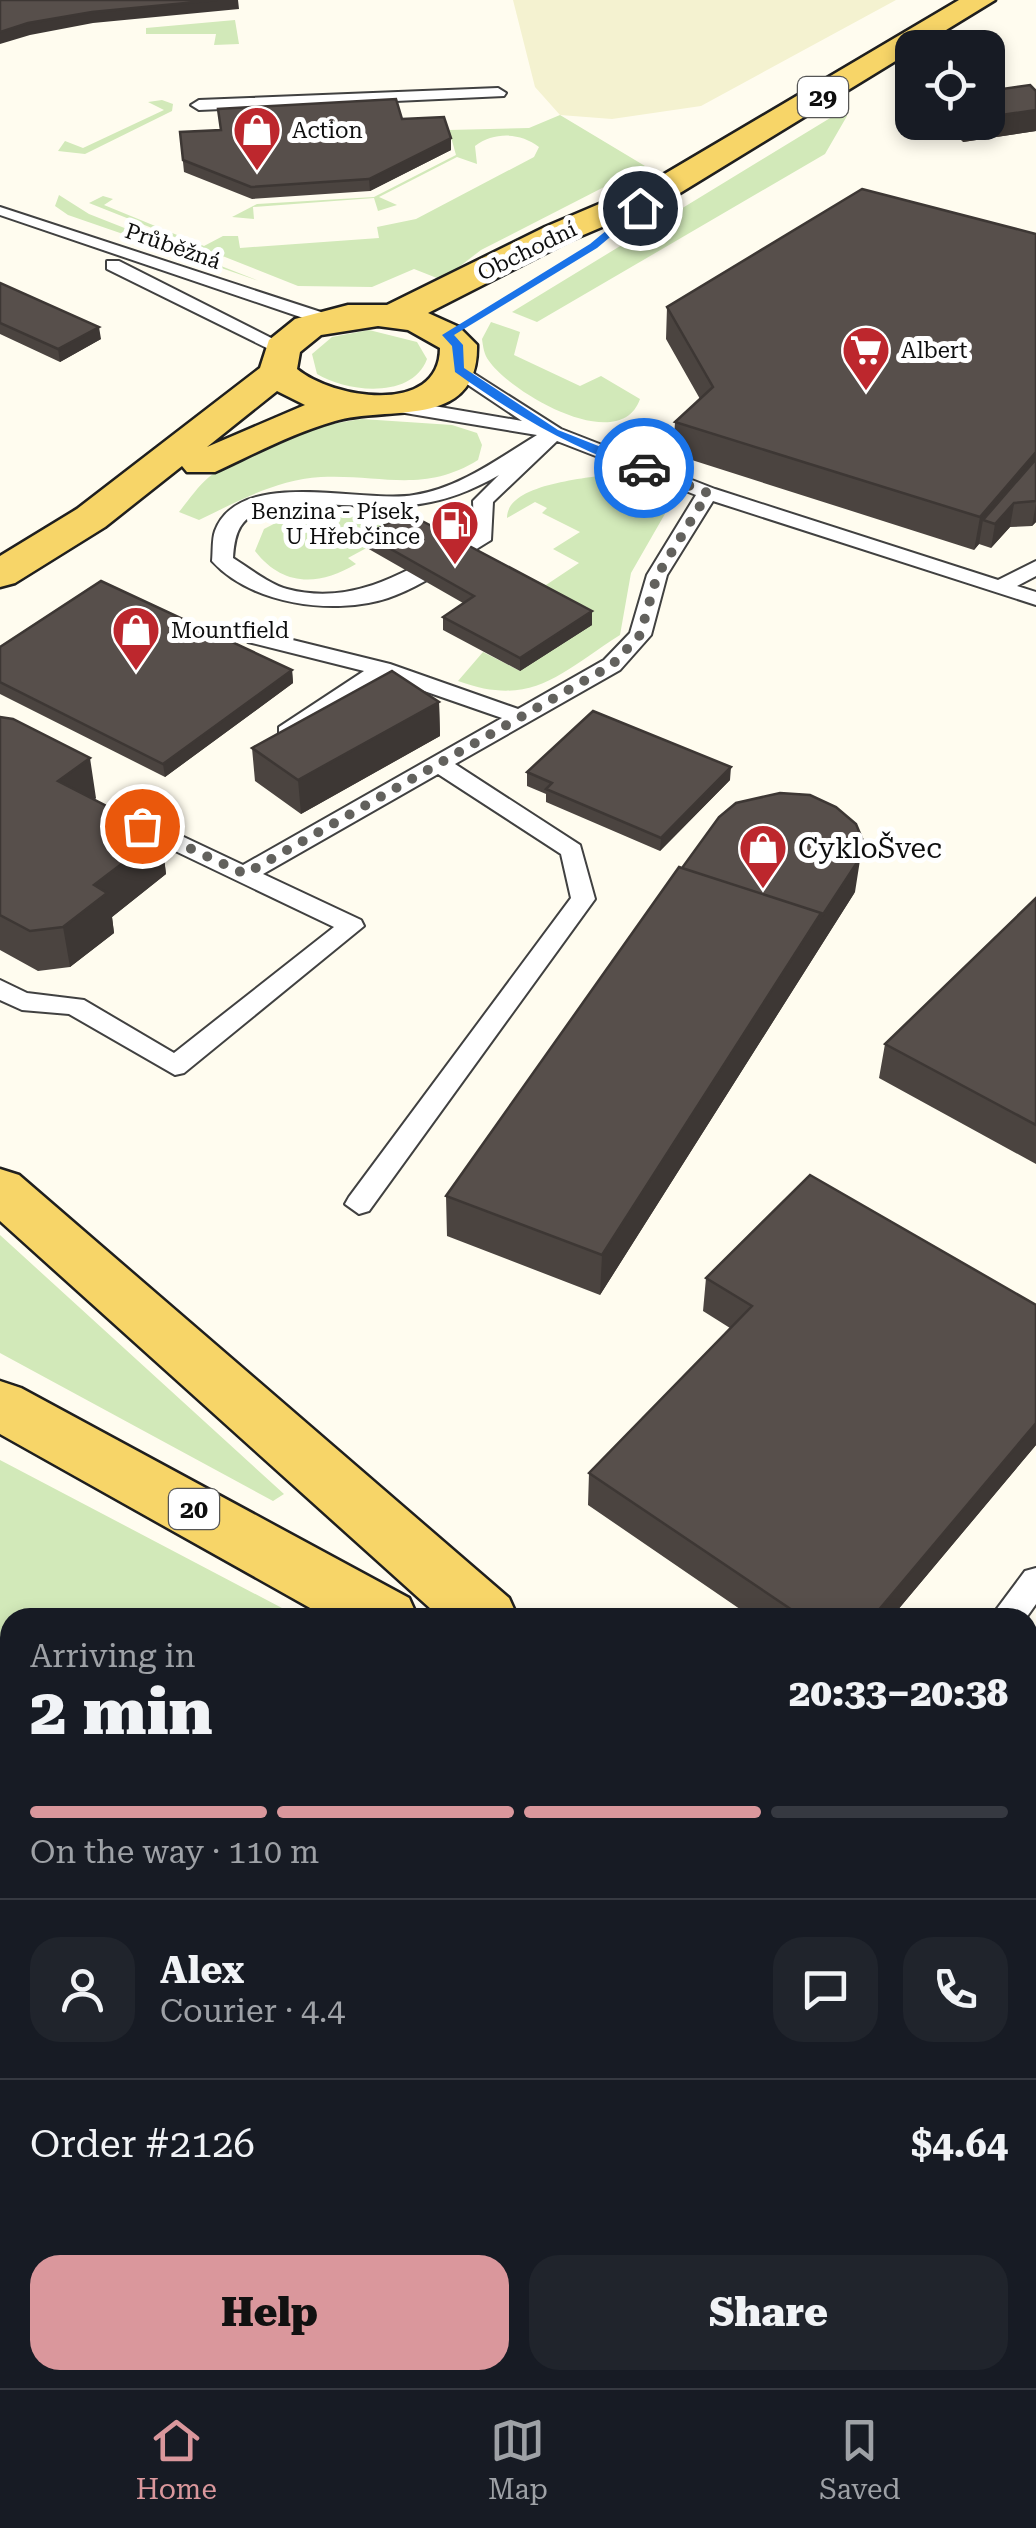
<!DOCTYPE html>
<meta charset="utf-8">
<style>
:root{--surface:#171b24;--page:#20242c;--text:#f1f3f6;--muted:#9ea1a6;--line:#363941;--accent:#da979c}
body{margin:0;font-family:"Roboto Serif",serif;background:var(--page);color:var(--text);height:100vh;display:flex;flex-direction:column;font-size:38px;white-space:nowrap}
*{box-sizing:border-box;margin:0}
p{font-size:32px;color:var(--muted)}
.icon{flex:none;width:55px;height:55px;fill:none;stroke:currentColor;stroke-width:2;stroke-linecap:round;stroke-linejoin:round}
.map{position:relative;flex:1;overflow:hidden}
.drawer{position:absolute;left:0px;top:1608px;width:1038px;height:782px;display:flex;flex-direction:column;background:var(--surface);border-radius:30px 30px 0 0;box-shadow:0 5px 15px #0003}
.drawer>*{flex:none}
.controls{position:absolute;left:895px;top:30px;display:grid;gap:20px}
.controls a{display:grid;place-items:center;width:110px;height:110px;border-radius:20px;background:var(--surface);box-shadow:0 5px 15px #0003;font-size:50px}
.pin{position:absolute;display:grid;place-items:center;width:85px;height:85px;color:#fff;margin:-42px;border:5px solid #fff;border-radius:50%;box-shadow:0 2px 10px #0007}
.courier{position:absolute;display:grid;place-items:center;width:100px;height:100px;margin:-50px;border:8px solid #1a73e8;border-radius:50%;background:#fff;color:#222;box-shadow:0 2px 12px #0007}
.headline em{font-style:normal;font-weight:800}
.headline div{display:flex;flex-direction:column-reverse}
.headline{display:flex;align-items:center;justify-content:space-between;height:170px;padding:0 30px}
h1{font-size:65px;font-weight:800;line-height:75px}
.bar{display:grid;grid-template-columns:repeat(4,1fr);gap:15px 10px;align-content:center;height:120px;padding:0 30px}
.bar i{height:12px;border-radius:8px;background:var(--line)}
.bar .current{background:var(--accent)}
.bar p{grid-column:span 4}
.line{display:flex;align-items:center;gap:25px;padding:0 30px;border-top:2px solid var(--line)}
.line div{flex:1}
.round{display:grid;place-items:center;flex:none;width:105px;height:105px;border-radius:30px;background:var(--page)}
.cta{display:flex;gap:20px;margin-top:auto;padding:20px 30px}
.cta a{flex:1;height:115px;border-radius:30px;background:var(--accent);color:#111;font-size:40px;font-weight:800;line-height:115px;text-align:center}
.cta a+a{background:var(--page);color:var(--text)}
.menu{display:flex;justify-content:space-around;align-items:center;height:140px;border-top:2px solid var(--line);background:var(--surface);font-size:28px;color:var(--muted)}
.menu a{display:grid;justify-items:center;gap:5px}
.menu .current{color:var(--accent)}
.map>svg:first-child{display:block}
.farmland{fill:#f4f2d0}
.green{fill:#d2e9b9}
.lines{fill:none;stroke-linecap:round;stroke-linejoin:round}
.lane-casing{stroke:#414141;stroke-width:4}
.street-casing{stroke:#414141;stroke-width:6}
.primary-casing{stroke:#1f1f1f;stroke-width:5}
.lane{fill:#fff;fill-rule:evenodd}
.street{fill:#fff;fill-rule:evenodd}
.primary{fill:#f7d568;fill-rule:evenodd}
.wall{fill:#4b4440}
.shaded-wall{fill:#3d3734}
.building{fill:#574f4b;stroke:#3d3734;stroke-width:2.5}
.route{fill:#1a73e8}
.done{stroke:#62615d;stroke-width:10;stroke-dasharray:0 18}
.labels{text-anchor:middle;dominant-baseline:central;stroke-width:10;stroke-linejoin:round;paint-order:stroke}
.far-poi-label{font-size:22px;fill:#0e0e0e;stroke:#fff;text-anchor:start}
.far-street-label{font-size:22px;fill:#0e0e0e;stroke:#fff}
.shield{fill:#fff;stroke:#565656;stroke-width:2.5}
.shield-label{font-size:25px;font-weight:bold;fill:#0e0e0e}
.poi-label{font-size:28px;fill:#0e0e0e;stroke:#fff;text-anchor:start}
</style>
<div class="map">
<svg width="1036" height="2388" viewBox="0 0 1036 2388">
<rect width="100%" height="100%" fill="#fffcef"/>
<path class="farmland" d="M513,0H896L701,106L612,119L560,115L535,87Z
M10,2076V2380H1028V2375L1036,2388H0V2081Z"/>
<path class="green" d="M235,20L239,44L214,45L216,34H146V28Z
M162,100L173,104L172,111L85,154L58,151L65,141L83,148L164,110L148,102Z
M840,112L847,116L825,154L537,322L512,312Z
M560,115L645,166L481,250L442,280L414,269L372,287L298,286L89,203L103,196L113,199L104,205L204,246L223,236H238L240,248L379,238L377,227L416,219L534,157L539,147C520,132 494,132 475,146L477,164L457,157L379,197L397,205L378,211L374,198L253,207L254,219L232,217L257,204L374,197L456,155L449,130L529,128Z
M59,195L89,214L259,281L68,215L55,206Z
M491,322L520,332L514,355L580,386L601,376L640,399C620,457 510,392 489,361C484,355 483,346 482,339Z
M369,330L417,342L427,359C412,400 346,392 317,374L312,354L332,337Z
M362,419L452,425L477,433L482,445L478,460C423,494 381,474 321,477C275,480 239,501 199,520L179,512C188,501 198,486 209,477C251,444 310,426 362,419Z
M616,473L664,496L666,512L631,573L620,635C559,674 532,708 458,681L483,652L520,671L513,584L526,576L546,585L579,563L553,549L580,532L542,513L547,508L535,502L507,518C507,483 587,479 616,473Z
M293,514H343L407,526L348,558L356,564C319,586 283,587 255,551L264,529Z
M0,1235L284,1494L273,1501L0,1353Z
M0,1460L299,1617L10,1618V1767L0,1770Z"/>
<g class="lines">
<g class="lane-casing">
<path id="lane" d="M498,88L506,93L504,96L199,110L191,105L199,100Z
M0,207L333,316L336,320L321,324L0,215Z
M107,261H119L291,348L275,352L107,269Z
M459,364L561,429L715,489L998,580L1036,561V576L1017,586L1036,592V605L713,501L667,575L651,635L620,670L455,764L580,845L595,899L369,1211L359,1214L345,1204L349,1197L571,898L561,854L438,774L263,874L361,920L364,926L184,1073L175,1075L69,1014L22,1010L0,1000V980L27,993L84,1000L174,1053L334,927L119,824L115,819L119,814H135L243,865L502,718L384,677L295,737H279V727L364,671L248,642V632L256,631L390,664L518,709L604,660L630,633L647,575L696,495L557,441L493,502L491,540C459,559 424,586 388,598C333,616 251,604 212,561C213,552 212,539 215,531C239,466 363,504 414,495C460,488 499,458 537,435L393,411L383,405L393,399L522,421L452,374L450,370ZM499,475L473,501L474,533C415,566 358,608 287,589C269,584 249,568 233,558C235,530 240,519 267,507C360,495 407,528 499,475Z
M1036,1568V1604L1026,1618H990L1025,1571Z"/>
</g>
<g class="street-casing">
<path id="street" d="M10,1940V2008L0,2012V1944Z
M1028,2217L1036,2220V2298L1028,2294Z"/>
</g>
<g class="primary-casing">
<path id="primary" d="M959,0H995L675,196L569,241L428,313L459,327L477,345C479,431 387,405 335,421C293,433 254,454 215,472H187L182,466L105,527L15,583L0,587V556L77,509L260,368L269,340L295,319L348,305H387L545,227L651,182ZM378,326L408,330L440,348C440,416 333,399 297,369L300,352L321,335ZM277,391L305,405L207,447Z
M0,1169L19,1175L509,1598L518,1618H441L0,1221Z
M0,1381L21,1388L409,1598L418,1618H328L0,1434Z
M10,1790V1853L0,1857V1793Z
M1028,1973L1036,1976V2048L1028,2045Z"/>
</g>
<use href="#lane" class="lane"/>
<use href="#street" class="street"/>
<use href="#primary" class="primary"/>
</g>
<path class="wall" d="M1036,91V131L963,142L943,122H988Z
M402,119L451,138V150L370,191L252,199L184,172L180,132Z
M1036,234V522L1032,526L1010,527L991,548L979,544L974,550L673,454L675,422L700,399L666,339L667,307Z
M0,283L101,339L60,362L0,334Z
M366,535L592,611V625L520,671L443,630V617L463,603L367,548Z
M0,647L292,670L293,683L165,777L0,694Z
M439,702L440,736L301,814L255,781L252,748Z
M0,717L96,798L94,800L161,834L166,874L112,917L114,933L70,967L38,971L0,950Z
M527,772L730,780L660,851L546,802V794L527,786Z
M855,892L600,1295L447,1236L446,1196Z
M1036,898V1164L879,1078L885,1044Z
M706,1278L1036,1305V1445L891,1618H753L588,1505L589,1473L730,1328L703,1311Z"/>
<path class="shaded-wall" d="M217,0H238L239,9L93,23L30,35L0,44V32L28,23L92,12Z
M1036,110V131L963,142L965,122H988V117Z
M451,138V150L370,191L369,179Z
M99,327L101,339L60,362L58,349Z
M1036,452V496L1014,504L1010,527L991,548L995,524L983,520L979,544L974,550L980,517Z
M1036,503V522L1032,526Z
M592,611V625L520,671V658Z
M292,670L293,683L165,777L163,764Z
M439,702L440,736L301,814L298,780Z
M90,758L96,798L65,821L58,781Z
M731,767L730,780L660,851L661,838Z
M161,834L166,874L112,917L114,933L70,967L63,927L94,885Z
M863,841L855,892L600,1295L602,1255Z
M1036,1423V1445L891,1618H872Z"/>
<path class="building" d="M0,0H217L92,12L28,23L0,32Z
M1030,85L1036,91V110L988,117V91Z
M396,99L402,119L444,117L451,138L369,179L251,187L183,160L180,132L221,130L218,109Z
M862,189L1036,234V452L980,517L675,422L713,387L667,307Z
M0,283L99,327L58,349L0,323Z
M1036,459V501L1014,503L995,524L983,520Z
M407,513L592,611L520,658L443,617L474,596L366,535Z
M101,581L292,670L163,764L0,682V647Z
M392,671L439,702L298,780L252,748Z
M593,711L731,767L661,838L546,789L552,783L527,772Z
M0,717L13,719L90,758L58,781L161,834L94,885L107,893L63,927L30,931L0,915Z
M780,793L810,795L836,807L856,824L863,841L860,858L820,919L821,913L682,868L719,817L736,803Z
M679,867L821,913L602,1255L446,1196Z
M1036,898V1125L885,1044Z
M810,1175L1036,1305V1423L872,1618H804L589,1473L752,1306L706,1278Z"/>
<path class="route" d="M636,206L645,208L597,248L454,335L463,345L464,368L558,430L649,466L644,472C574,450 515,415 455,372L452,346L442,335L590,244Z"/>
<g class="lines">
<path class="done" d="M142,826L245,874L612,665L640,635L657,576L708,493L644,468"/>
</g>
<defs>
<g id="shop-pin" transform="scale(2.5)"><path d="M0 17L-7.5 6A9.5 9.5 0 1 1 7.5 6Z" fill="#bd272d" stroke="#fff"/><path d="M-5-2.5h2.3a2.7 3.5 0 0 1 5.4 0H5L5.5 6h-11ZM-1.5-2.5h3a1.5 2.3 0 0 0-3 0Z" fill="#fff"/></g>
<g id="supermarket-pin" transform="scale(2.5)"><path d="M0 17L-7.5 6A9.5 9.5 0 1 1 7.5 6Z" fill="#bd272d" stroke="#fff"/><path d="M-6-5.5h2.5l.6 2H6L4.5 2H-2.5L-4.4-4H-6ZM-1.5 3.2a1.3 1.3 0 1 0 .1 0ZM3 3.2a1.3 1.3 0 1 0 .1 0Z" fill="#fff"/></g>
<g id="fuel-pin" transform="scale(2.5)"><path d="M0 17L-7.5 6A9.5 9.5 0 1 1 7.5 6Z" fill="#bd272d" stroke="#fff"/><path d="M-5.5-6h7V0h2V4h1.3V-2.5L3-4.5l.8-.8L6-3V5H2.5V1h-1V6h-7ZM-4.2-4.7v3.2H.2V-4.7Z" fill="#fff"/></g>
</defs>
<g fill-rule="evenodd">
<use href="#shop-pin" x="257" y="130"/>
<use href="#supermarket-pin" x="866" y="350"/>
<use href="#fuel-pin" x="455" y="524"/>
<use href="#shop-pin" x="136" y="630"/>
<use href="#shop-pin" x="763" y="848"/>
</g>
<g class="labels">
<g class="far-poi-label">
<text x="292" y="130">Action</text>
<text x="901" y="350">Albert</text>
<text x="420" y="511" text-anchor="end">Benzina - Písek,<tspan x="420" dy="25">U Hřebčince</tspan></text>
<text x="171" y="630">Mountfield</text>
</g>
<g class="far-street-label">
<text transform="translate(173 246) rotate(19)">Průběžná</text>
<text transform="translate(527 251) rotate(-26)">Obchodní</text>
</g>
<g class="shield">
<rect x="798" y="77" width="50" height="40" rx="8"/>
<rect x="169" y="1489" width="50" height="40" rx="8"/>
</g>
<g class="shield-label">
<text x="823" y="97">29</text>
<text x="194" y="1509">20</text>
</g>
<g class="poi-label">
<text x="798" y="848">CykloŠvec</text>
</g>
</g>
</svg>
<div class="controls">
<a><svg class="icon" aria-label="locate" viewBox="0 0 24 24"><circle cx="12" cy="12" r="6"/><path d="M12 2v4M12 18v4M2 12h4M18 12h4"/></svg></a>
</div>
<div class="pin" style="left:142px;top:826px;background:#ea580c"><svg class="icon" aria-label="bag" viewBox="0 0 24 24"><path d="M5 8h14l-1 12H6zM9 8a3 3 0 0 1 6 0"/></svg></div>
<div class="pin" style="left:640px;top:208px;background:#1f2937"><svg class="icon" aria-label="home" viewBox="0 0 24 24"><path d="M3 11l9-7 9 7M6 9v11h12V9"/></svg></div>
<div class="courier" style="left:644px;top:468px"><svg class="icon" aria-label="car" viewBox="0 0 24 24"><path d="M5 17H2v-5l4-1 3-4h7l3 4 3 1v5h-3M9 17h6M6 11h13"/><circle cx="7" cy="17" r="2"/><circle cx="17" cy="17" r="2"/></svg></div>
<section class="drawer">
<div class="headline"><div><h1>2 min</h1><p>Arriving in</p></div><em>20:33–20:38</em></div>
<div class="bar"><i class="current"></i><i class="current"></i><i class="current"></i><i></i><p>On the way · 110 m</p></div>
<div class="line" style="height:180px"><a class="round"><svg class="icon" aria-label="person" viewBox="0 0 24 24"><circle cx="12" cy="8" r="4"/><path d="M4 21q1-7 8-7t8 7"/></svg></a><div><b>Alex</b><p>Courier · 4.4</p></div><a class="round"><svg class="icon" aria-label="chat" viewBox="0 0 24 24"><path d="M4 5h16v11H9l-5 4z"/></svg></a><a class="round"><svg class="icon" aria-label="phone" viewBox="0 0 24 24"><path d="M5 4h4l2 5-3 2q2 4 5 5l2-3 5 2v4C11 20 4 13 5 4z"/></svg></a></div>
<div class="line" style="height:130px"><div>Order #2126</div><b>$4.64</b></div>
<div class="cta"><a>Help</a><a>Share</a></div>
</section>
</div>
<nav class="menu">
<a class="current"><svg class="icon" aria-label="home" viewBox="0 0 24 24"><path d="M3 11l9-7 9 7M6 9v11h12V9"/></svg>Home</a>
<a><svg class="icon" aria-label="map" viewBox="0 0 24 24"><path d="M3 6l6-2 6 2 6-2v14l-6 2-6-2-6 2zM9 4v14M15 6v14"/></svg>Map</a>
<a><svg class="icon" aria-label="saved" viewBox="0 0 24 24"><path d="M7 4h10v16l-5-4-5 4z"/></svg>Saved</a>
</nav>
